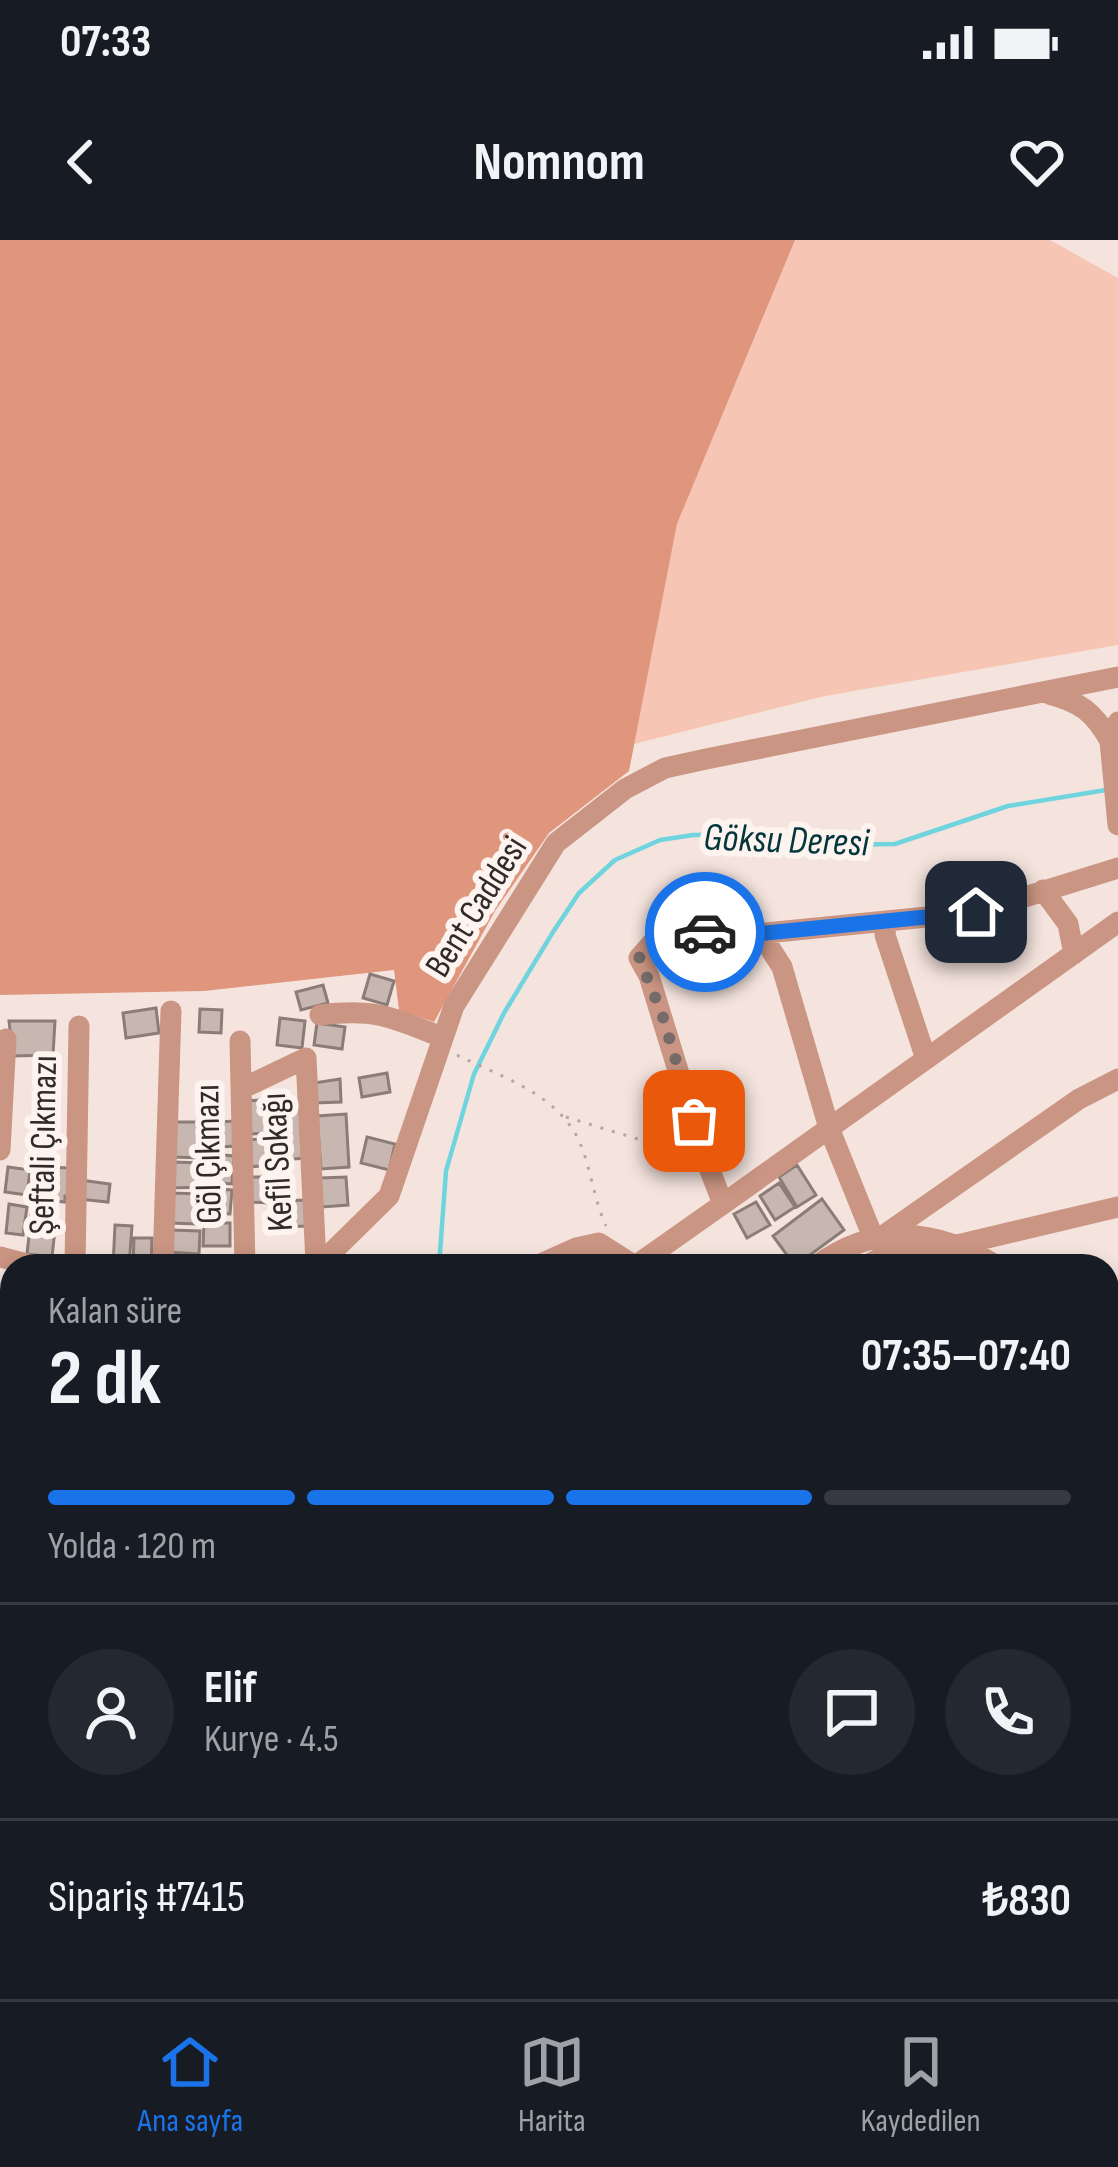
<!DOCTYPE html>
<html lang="tr">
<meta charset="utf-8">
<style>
:root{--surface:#171b24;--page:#242831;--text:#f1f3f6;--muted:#9ea1a6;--line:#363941;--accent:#1a73e8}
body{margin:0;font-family:"Sofia Sans Condensed",sans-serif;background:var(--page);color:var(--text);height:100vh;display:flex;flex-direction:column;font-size:45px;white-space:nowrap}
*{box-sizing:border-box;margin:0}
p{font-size:39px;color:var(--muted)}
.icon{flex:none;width:66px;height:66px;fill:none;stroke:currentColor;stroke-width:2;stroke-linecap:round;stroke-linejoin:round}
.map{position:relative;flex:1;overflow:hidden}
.side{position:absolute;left:0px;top:1014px;width:1119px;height:747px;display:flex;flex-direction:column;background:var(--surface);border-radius:36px 36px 0 0;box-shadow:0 6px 18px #0003}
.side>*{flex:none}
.pin{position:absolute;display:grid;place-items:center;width:102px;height:102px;color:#fff;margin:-51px;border-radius:24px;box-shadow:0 6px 18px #0006}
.courier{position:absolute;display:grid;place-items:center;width:120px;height:120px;margin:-60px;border:9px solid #1a73e8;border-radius:50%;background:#fff;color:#222;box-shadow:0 3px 15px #0007}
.headline em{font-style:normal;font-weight:700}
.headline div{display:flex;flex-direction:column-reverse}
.headline{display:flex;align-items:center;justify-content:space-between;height:204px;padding:0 48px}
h1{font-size:78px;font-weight:700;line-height:90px}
.bar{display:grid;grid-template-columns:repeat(4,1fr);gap:18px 12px;align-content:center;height:144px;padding:0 48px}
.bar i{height:15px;border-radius:9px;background:var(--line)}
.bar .active{background:var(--accent)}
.bar p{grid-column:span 4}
.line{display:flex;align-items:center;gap:30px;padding:0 48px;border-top:3px solid var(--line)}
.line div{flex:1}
.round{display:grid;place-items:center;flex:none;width:126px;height:126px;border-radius:63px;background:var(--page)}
.status{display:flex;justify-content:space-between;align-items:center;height:84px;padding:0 60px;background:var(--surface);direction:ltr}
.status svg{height:33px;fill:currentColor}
header{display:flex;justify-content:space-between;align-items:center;height:156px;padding:0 48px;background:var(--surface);font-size:54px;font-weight:700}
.tab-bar{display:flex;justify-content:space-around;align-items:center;height:168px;border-top:3px solid var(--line);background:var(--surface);font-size:33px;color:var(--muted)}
.tab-bar a{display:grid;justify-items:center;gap:6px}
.tab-bar .active{color:var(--accent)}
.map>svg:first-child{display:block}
.green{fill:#f7c5b3}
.forest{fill:#df967c}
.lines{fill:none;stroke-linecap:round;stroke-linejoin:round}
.stream{stroke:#6fd4dd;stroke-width:4.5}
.building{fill:#c8b7b1;stroke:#8c7c77;stroke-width:3}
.path{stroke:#b4a7a2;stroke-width:3;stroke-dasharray:3 9;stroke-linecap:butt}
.minor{stroke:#ca9582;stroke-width:21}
.done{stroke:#756b68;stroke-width:12;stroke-dasharray:0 21.6}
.route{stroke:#1a73e8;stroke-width:15}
.labels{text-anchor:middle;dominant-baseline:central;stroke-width:12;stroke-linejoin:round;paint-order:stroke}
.street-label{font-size:36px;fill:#302a28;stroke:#fdf3ef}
.water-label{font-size:39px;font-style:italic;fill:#03363a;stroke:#fdf3ef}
</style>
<div class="status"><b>07:33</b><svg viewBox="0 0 49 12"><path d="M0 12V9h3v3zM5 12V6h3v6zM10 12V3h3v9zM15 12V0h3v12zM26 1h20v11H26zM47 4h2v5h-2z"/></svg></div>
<header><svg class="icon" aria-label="back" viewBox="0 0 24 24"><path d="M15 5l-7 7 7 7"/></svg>Nomnom<svg class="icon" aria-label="heart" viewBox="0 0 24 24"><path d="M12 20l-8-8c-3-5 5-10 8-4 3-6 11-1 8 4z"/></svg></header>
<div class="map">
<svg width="1118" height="1759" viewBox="0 0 1118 1759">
<rect width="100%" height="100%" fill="#f5e4de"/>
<path class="green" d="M795,0H1050L1118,38V405L825,456L634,504L677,284Z"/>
<path class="forest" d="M0,0H795L677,284L629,531L549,593L495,671L434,782L399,770L394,730L204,751L0,755Z"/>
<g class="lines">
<path class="stream" d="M439,1026L446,931L474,834L504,773L553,692L579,653L615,620L660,600L693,595L751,594L829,605L895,604L1008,566L1106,550"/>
</g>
<path class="building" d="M370,734L394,741L387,765L363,758Z
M323,745L328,763L301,770L296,752Z
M156,768L159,793L126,798L123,773Z
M200,769L222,770L221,793L199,792Z
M280,778L305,781L302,808L277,805Z
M9,781H55L53,815L13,816Z
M317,783L345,787L342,809L314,805Z
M387,833L390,852L362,857L359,838Z
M340,839L341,862L315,863L314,843Z
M275,859L277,893L249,894L247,861Z
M303,869L306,918L281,920L278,871Z
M346,874L349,927L321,929L317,876Z
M234,881L235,906L206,908L205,883Z
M174,882H202L201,918L173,917Z
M367,897L395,904L389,930L361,923Z
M275,898L276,925L248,927L247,900Z
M209,914L234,916L232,944L207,942Z
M172,922L203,923V947L172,948Z
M797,925L816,955L797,967L779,937Z
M8,927L30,930L27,955L5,952Z
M45,927L69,928V956H65V962L42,960Z
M248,937H274L273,963L247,962Z
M346,937L348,965L322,967L320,938Z
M80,940L110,944L108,962L78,959Z
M779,943L795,967L775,980L760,956Z
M206,948L232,950L230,974L204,973Z
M172,953L198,954L197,984L170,983Z
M822,959L844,990L795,1026L773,996Z
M306,960L307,986L279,987L278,961Z
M756,962L770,985L747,998L734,974Z
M9,964L27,967L23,995L6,993Z
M32,968L57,971L52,1017L27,1014Z
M204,983H230V1006H203Z
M115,985L132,986L129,1026H113Z
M170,990L200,991L199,1014L168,1012Z
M134,998H152L151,1026H133Z"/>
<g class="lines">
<path class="path" d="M457,815C501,837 559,854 580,903C591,929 594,960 606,986
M566,877L683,913"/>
<path class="minor" d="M1049,454C1080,462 1094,472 1110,501L1118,482
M1110,501L1118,585
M1043,650L1068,684L1074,714
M886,683L885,695L926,819
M766,693L768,705L782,727L829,888L873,997
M320,775C375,768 392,777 441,797
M240,801L245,1026
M241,849L306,818L316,1023
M0,910L6,799
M723,964L1118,682
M887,993L1079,859L1118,839
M953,1006L1118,967
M0,1017L34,1026
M75,1026L79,786
M163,1026L171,771
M311,1026L328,1016L389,956L454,766L556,603L625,549L665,528L706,519L1118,437
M536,1026L576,1008L599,1003L635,1026L723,964L704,915L649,736L639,718L653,702L679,691L766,693L977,672L1118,628
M816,1026C876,982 935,988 997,1026
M865,1026L894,1011L962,1024
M1107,1084L1118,1088
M1107,1157L1118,1138
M0,1248L12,1250
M1107,1351L1118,1384
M0,1442L12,1446
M1107,1541L1118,1543
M1107,1628L1118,1629
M0,1648L12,1647
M1107,1717L1118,1716
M0,1722L12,1739
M303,1749L304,1759
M875,1749L901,1759
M477,1759V1749
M741,1759L742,1749
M935,1759C979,1749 1027,1745 1070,1759
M1098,1759V1749"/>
</g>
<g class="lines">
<path class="done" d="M694,881L662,774L639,718C658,695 677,691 705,692"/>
<path class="route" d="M705,692L766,693L976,672"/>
</g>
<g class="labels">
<g class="street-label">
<text transform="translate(477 667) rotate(-58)">Bent Caddesi</text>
<text transform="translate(44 905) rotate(-89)">Şeftali Çıkmazı</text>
<text transform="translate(209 914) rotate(-91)">Göl Çıkmazı</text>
<text transform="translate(278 922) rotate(-93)">Kefil Sokağı</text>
</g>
<g class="water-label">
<text transform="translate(786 601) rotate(2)">Göksu Deresi</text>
</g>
</g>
</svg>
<div class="pin" style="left:694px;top:881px;background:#ea580c"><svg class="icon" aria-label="bag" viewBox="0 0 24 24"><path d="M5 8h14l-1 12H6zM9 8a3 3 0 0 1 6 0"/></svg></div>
<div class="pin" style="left:976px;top:672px;background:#1f2937"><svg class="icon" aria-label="home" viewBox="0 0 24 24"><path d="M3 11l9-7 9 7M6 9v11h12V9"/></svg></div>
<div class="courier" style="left:705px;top:692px"><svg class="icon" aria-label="car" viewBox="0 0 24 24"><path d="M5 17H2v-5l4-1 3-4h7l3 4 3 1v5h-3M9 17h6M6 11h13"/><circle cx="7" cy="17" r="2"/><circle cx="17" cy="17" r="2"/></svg></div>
<section class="side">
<div class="headline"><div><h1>2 dk</h1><p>Kalan süre</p></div><em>07:35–07:40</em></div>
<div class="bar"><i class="active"></i><i class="active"></i><i class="active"></i><i></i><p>Yolda · 120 m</p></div>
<div class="line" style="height:216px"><a class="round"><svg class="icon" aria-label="person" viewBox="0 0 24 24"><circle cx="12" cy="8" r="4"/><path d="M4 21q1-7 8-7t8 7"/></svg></a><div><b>Elif</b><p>Kurye · 4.5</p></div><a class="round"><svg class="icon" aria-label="chat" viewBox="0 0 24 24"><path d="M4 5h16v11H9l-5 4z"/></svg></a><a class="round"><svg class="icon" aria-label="phone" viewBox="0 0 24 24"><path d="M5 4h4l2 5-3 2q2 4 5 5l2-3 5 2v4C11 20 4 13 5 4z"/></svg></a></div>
<div class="line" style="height:156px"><div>Sipariş #7415</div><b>₺830</b></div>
</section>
</div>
<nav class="tab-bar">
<a class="active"><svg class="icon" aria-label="home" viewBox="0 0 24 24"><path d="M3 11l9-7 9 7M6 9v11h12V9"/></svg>Ana sayfa</a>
<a><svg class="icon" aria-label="map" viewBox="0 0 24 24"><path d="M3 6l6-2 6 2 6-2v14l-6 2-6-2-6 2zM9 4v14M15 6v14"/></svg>Harita</a>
<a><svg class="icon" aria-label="saved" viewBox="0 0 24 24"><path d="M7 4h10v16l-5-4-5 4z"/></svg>Kaydedilen</a>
</nav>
